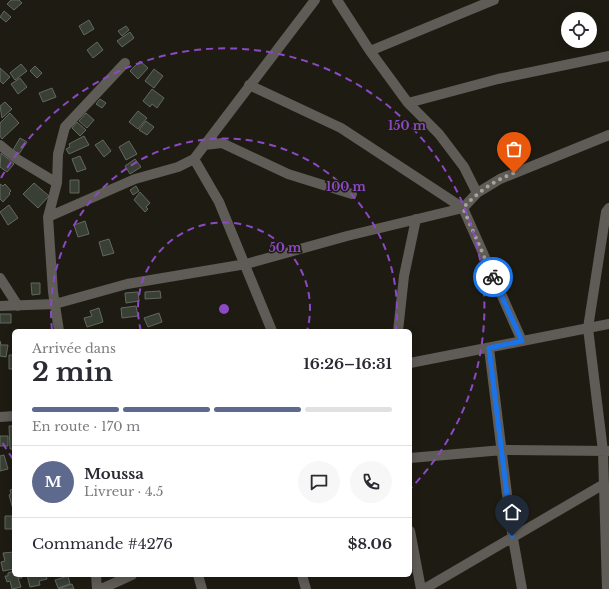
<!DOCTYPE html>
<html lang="fr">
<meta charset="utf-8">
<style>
:root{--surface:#fff;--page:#f7f7f7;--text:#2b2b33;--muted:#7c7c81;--line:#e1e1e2;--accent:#5e698e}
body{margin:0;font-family:"Libre Baskerville",serif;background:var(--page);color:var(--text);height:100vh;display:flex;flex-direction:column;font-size:15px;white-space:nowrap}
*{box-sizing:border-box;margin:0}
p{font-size:13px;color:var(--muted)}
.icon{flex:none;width:22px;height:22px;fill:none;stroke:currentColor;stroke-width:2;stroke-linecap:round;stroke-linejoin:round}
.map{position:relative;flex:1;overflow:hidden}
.drawer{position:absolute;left:12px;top:329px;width:400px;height:248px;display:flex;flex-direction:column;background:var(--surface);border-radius:6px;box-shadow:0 2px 10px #0003}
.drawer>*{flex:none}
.controls{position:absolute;left:561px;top:12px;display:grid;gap:8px}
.controls a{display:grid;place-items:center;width:36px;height:36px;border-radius:50%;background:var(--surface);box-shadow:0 2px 10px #0003;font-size:20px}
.pin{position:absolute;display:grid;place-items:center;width:34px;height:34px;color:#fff;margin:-41px -17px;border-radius:50% 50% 50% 0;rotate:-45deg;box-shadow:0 0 4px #0007}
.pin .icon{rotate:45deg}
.courier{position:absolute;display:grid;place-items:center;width:40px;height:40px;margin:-20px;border:3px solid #1a73e8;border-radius:50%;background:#fff;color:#222;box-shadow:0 1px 5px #0007}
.overview em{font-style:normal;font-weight:700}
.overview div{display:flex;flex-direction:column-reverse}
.overview{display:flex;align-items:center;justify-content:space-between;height:68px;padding:0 20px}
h1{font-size:26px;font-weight:700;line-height:30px}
.bar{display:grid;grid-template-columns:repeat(4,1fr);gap:6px 4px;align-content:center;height:48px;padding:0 20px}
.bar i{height:5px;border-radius:3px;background:var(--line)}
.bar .selected{background:var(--accent)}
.bar p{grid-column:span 4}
.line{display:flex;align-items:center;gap:10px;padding:0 20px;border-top:1px solid var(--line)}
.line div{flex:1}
.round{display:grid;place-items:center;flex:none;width:42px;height:42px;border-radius:21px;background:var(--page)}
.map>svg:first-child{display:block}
.building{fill:#393f35;stroke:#62695e}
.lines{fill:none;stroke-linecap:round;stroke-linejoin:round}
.street{stroke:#5f5b57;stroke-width:10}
.done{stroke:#a4a39a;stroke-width:4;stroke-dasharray:0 7.2}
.route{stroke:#1a73e8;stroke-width:5}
.ring{fill:none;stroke:#8c49c5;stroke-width:2;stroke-dasharray:7 5}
.centre{fill:#8c49c5;stroke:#1e1c12;stroke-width:2}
.ring-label{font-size:12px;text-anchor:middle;font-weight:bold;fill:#8c49c5;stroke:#1e1c12;stroke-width:3;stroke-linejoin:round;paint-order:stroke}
</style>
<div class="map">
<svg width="609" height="589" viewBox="0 0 609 589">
<rect width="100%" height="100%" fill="#1e1c12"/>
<path class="building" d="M11,0H19L22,3L14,10L7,4Z
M4,11L11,17L6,22L0,17Z
M89,20L94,29L84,35L79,26Z
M126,26L129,30L122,36L118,31Z
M130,32L134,38L122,47L117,41Z
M97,42L103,50L93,58L87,50Z
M140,61L148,68L138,79L130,71Z
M21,64L27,71L15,80L10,73Z
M35,66L42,73L37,78L30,71Z
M0,68L10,77L3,84L0,81Z
M154,69L163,76L154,88L145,81Z
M20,78L27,87L18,94L11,84Z
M52,88L56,97L43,102L39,93Z
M152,89L164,98L157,108L152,104L150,107L143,101Z
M100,99L106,103L102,108L96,104Z
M5,102L12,109L2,118L0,106Z
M138,111L147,118L138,129L129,122Z
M10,113L19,123L2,139L0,136V123Z
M86,113L94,120L87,128L79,121Z
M146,121L154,127L147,135L139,130Z
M77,122L86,130L80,136L72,128Z
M84,136L89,145L69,154L66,149L70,147L69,144Z
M20,138L27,142L19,154L13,150Z
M103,140L111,151L104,157L95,145Z
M129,141L137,154L126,160L119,147Z
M1,153L14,164L7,172L0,167Z
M80,156L86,169L77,172L72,159Z
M135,159L141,167L130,174L125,166Z
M70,180H79V193H70Z
M34,183L49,196L38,208L23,194Z
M0,184L3,186L5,184L11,191L9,193L10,194L3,202L0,199Z
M136,186L139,191L133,195L130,190Z
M140,192L150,203L146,207L148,209L145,212L134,200Z
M9,205L18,218L8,225L0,212Z
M85,221L89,234L78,237L74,225Z
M109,239L114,253L103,256L99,242Z
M31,283H40V294L32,295Z
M160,291L161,298L145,299V292Z
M138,292L139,301L126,303L125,293Z
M136,306L138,316L122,318L121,308Z
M99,308L103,322L87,327L84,318L92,316L90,311Z
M159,313L162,322L148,327L144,318Z
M0,314H11V323H0Z
M0,341L1,345H8L6,357L0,356Z
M9,355H14V369H9Z
M9,426H14V449H10Z
M0,436H8V446H0Z
M4,455L8,469L0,471V456Z
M14,489V509H13L9,495L11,494L10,490Z
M5,516H12V529H5Z
M14,552V569L3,571L1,562L5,561L3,553Z
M14,571V575H21L22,578H18L21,587L12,589L10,581L7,582L5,576H8V573Z
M27,575H46L47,579L39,581L40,585L30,587Z
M68,576L70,584L58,588L55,580Z
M72,584L74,589H58Z"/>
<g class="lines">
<path class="street" d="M337,0L370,51L494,0
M370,51L408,103L439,134L464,167L477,193
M249,85L341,128L463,208L477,193L500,179L609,135
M408,103L498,79L609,56
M0,145L17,159L57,183
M204,145L222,143L288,174L352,194
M48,217L135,179L178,167L194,159
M0,278L18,306
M0,306L55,304L127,284L246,264L347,236L463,208L522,341
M59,331L53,292L48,217L57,183L58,154L65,127L125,63
M272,331L219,202L194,159L315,0
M398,331L404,276L416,219
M489,348L511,527L522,589
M410,363L609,324
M0,417L14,416
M410,458L503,450L609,451
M410,531L421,589
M96,575L97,589
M198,575L202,589
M302,575L306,589
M101,589L132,575
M424,589L604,484
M607,589L603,451L588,328L606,212L609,208"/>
</g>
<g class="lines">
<path class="done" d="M493,277L463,208C478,192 493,181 514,173"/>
<path class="route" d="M493,277L522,341L489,348L512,536"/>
</g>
<g class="ring">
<path d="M141 331A86 86 0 1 1 307 331"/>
<path d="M52 330A173 173 0 1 1 396 330"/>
<path d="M13 459A259 259 0 0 1 1 440M1 178A259 259 0 1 1 410 489"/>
</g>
<circle cx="224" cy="309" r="6" class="centre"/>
<g class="ring-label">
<text x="407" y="130">150 m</text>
<text x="346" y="191">100 m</text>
<text x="285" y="252">50 m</text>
</g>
</svg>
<div class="controls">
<a><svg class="icon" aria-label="locate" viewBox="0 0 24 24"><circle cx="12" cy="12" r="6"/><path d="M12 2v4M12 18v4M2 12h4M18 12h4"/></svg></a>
</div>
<div class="pin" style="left:514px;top:173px;background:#ea580c"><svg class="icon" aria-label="bag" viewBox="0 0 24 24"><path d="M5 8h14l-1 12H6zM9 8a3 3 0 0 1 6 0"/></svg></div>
<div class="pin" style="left:512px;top:536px;background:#1f2937"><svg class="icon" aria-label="home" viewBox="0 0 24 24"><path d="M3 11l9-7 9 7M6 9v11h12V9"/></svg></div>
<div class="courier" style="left:493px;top:277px"><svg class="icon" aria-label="bike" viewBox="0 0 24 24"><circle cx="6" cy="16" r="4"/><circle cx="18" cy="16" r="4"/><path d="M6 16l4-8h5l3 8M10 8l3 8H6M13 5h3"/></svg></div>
<section class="drawer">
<div class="overview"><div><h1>2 min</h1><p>Arrivée dans</p></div><em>16:26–16:31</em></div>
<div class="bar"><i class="selected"></i><i class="selected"></i><i class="selected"></i><i></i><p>En route · 170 m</p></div>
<div class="line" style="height:72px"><b class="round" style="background:var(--accent);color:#fff">M</b><div><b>Moussa</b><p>Livreur · 4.5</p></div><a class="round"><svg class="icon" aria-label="chat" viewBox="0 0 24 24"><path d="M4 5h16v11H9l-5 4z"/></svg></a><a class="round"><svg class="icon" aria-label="phone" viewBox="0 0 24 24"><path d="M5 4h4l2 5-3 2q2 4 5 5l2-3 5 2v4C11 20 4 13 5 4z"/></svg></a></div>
<div class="line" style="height:52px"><div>Commande #4276</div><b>$8.06</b></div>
</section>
</div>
